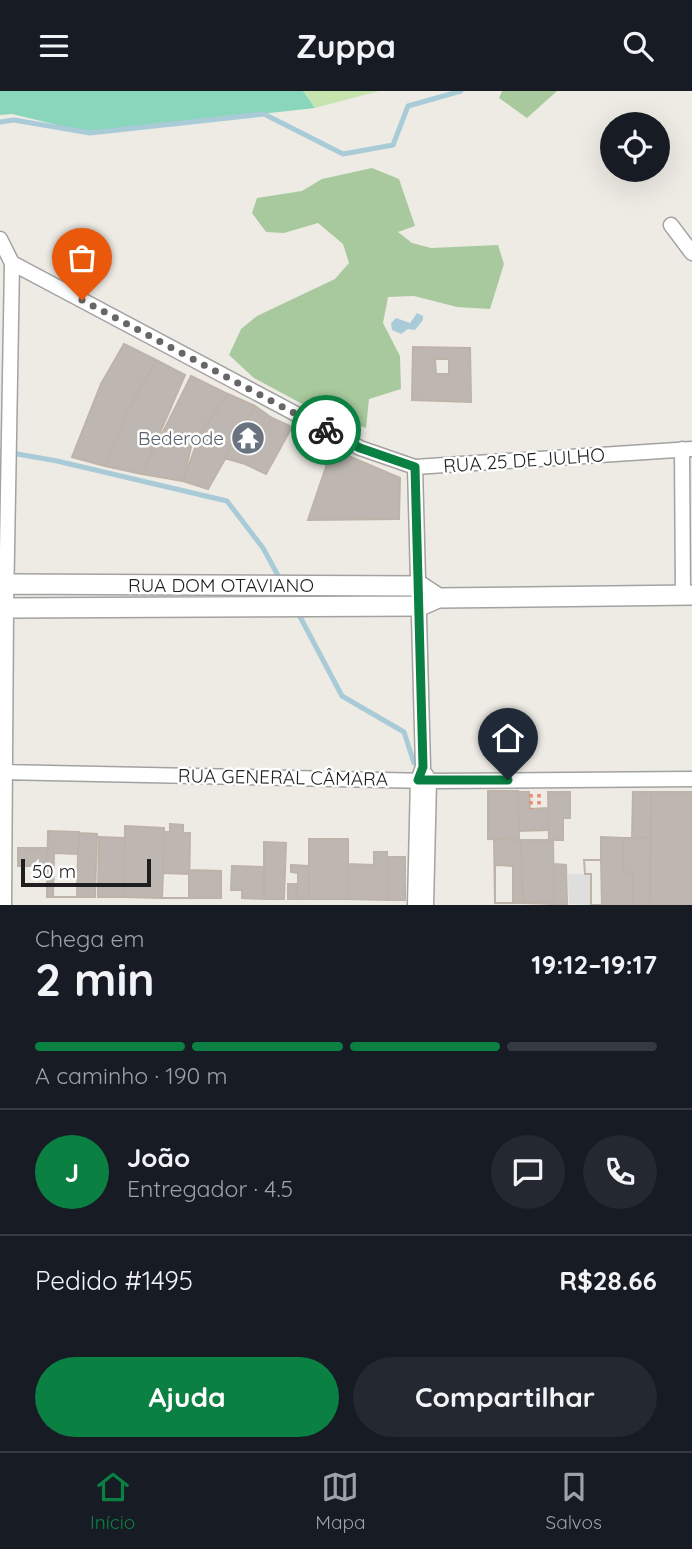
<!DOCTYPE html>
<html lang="pt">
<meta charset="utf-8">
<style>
:root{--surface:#171b24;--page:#242831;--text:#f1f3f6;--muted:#9ea1a6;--line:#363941;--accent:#0b8043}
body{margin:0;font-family:Quicksand,sans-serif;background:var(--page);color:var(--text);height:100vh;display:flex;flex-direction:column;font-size:26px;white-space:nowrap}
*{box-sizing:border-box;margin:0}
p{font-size:23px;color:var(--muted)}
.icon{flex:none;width:38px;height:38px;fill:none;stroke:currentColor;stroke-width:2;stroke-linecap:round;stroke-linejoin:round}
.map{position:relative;height:814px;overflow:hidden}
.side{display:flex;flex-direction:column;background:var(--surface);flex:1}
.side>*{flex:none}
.fabs{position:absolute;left:600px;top:21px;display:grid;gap:14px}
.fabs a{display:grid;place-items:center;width:70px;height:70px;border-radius:50%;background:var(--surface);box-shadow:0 7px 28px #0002;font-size:35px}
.scale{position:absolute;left:21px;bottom:18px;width:130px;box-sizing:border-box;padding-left:7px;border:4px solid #1e1e1e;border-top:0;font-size:19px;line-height:24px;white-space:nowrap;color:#1e1e1e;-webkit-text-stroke:5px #fff;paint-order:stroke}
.pin{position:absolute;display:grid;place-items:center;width:60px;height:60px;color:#fff;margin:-72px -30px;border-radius:50% 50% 50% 0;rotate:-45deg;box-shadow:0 0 7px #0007}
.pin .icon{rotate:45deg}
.courier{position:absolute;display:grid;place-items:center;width:70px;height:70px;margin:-35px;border:5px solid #0b8043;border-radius:50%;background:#fff;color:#222;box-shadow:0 2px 9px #0007}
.summary em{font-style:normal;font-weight:800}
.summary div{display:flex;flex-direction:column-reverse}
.summary{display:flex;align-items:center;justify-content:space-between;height:119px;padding:0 35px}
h1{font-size:46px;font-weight:800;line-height:52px}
.bar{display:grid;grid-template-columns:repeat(4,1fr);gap:10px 7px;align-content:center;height:84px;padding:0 35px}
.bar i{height:9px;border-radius:5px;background:var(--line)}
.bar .on{background:var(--accent)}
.bar p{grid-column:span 4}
.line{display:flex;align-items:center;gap:18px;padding:0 35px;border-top:2px solid var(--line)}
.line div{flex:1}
.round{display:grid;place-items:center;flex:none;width:74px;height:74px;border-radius:37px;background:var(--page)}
.action{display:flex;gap:14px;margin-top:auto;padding:14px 35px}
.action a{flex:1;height:80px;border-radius:42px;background:var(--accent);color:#fff;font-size:28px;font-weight:800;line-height:80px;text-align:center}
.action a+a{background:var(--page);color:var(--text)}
header{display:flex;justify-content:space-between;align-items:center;height:91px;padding:0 35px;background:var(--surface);font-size:32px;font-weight:800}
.dock{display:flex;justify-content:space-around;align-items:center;height:98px;border-top:2px solid var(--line);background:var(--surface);font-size:19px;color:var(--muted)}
.dock a{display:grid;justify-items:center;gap:4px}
.dock .on{color:var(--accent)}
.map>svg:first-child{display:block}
.grass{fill:#c6e4af}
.forest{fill:#a8c99d}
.pitch{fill:#89d6bc}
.parking{fill:#dedede}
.water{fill:#a9cbd8}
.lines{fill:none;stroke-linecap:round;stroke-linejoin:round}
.stream{stroke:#a9cbd8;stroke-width:5}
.building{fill:#beb7b1;stroke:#beb3a8;stroke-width:2;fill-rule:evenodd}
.minor-casing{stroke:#a2a2a2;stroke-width:17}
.tertiary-casing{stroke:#a2a2a2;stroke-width:22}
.path{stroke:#ed8876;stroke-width:3.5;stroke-dasharray:3.5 3.5;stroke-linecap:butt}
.minor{stroke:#fff;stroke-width:14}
.tertiary{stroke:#fff;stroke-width:19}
.done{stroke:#676664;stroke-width:7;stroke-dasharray:0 12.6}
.route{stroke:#0b8043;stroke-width:9}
.labels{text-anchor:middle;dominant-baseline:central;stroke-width:5;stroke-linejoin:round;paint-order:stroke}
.worship-label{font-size:19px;fill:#5b616d;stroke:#fff;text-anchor:end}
.street-label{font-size:19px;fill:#1e1e1e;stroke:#fff}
</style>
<header><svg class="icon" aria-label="menu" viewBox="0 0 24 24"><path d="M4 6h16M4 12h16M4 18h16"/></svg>Zuppa<svg class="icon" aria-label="search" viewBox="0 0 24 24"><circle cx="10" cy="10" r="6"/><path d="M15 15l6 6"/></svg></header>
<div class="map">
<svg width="692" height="814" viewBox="0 0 692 814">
<rect width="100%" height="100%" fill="#eeebe5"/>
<path class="grass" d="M303,0H379L315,17Z"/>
<path class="forest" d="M502,0H557L527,27L499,7Z
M372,77L399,88L415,135L398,141L412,152L431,157L498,154L504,173L490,218L457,216L414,205L388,206L383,232L400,265L401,298L369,308L366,337L319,322L254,287L229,264L241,238L257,225L335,188L349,172L343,153L318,132L284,142L266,141L252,122L257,107L302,100L322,88Z"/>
<path class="pitch" d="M0,0H303L315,17L90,42L12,23L0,24Z"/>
<path class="parking" d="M568,783H591V814L569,813Z"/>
<path class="water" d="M417,222L423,225V229L415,239L408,238L401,243L392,239L391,232L396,227L410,232Z"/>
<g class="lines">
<path class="stream" d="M0,31L14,29L90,42L264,23L343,63L393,54L408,15L461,0
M0,360L57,370L227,410L263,457L281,490
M297,520L342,605L404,641L414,672"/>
</g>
<path class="building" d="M124,253L156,269L128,319L105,375L72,366L101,293Z
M413,256L470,257L471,311L412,309ZM435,268H449V283H436Z
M156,269L185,284L142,383L105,375L128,319Z
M191,285L228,303L192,352L183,390L142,383Z
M228,303L255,315L208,398L183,390L199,346Z
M255,315L272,327L245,373L224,367Z
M272,327L292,336L266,383L245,373Z
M332,358L400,387L399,428L308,429Z
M488,700H518L519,749L488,748Z
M518,700L529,701L530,718L548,717L549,739L519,740Z
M548,701H570V727H563V749H549Z
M633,701H651V747H632Z
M651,701H692V814H650Z
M170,733L183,734V742H190L189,807H162L164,741H170Z
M125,735L164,737L162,807L124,806Z
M48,740L79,741L77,806H47Z
M79,742L97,743L95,806H77Z
M99,746L125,747L124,806H98Z
M601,746L623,747L624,781H633V814H591V783H585L584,769H601Z
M623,747H651L650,814H633V781H624Z
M309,748H348V808H309Z
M494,748L521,749L523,812H495Z
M521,749H553L554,813L523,812Z
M264,751L286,752L284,808H264Z
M18,757H47V775H18Z
M374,761H387L388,809L348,808V773L374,774Z
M54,762L78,763L77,806H53Z
M387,766H405V809H388Z
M584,769H601L602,814H591V783H585Z
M554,773L566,774L567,813H554Z
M291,774L309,775V808H298V782L291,781Z
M495,774L513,775V812H495Z
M232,775L264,776V808L242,807V799H231Z
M190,779L221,780V807H189Z
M163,782L189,783V807H162Z
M288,793H296V808H288Z"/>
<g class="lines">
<g class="minor-casing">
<path id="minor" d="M671,134L692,162
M0,148L12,172L360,357L415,376L692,358
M682,358L683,504
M0,681L429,690L692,688
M426,684L429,690L426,814
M4,814L6,517L12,172
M415,814L418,689L423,676L415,376"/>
</g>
<g class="tertiary-casing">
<path id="tertiary" d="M0,496L6,493L420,495L438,507
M0,513L6,517L420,515L438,507L692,504"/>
</g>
<path class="path" d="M531,703V718
M539,703V717"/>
<use href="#minor" class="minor"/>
<use href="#tertiary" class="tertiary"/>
</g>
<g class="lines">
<path class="done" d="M82,209L326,339"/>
<path class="route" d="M326,339L360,357L415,376L423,676L418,689H508"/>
</g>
<defs>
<g id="temple-disc" transform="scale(1.75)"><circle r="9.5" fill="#6b7280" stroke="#fff"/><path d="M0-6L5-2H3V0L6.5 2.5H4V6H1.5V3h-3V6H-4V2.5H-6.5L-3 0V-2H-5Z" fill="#fff"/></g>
</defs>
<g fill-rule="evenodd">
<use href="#temple-disc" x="248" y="347"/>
</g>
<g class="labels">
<g class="worship-label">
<text x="224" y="347">Bederode</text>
</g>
<g class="street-label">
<text transform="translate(524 369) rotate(-4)">RUA 25 DE JULHO</text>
<text x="221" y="494">RUA DOM OTAVIANO</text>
<text transform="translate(283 686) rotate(1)">RUA GENERAL CÂMARA</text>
</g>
</g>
</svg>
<div class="fabs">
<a><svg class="icon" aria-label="locate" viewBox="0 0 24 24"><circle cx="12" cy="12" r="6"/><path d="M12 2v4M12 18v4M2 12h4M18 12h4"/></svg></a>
</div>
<div class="scale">50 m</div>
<div class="pin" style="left:82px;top:209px;background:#ea580c"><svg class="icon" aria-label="bag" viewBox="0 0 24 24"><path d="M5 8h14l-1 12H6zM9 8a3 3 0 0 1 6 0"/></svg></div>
<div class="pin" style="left:508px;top:689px;background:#1f2937"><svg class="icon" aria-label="home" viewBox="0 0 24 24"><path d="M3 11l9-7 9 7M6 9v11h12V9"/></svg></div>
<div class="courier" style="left:326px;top:339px"><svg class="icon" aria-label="bike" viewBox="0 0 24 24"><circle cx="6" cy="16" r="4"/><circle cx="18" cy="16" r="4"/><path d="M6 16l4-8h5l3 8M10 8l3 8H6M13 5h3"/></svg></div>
</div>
<section class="side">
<div class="summary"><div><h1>2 min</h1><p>Chega em</p></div><em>19:12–19:17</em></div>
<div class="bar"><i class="on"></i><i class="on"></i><i class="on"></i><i></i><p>A caminho · 190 m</p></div>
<div class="line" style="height:126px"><b class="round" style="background:var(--accent);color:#fff">J</b><div><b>João</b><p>Entregador · 4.5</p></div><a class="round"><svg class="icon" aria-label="chat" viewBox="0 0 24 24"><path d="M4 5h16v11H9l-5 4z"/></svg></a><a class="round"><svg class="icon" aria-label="phone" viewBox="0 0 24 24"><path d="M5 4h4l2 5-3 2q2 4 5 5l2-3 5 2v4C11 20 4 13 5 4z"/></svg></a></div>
<div class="line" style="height:91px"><div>Pedido #1495</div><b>R$28.66</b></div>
<div class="action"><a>Ajuda</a><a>Compartilhar</a></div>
</section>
<nav class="dock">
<a class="on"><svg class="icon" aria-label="home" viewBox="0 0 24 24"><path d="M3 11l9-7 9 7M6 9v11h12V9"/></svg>Início</a>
<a><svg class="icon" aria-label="map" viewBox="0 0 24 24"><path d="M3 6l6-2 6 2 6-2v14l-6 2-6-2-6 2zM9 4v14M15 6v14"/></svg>Mapa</a>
<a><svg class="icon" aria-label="saved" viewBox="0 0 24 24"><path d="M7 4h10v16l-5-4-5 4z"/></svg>Salvos</a>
</nav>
